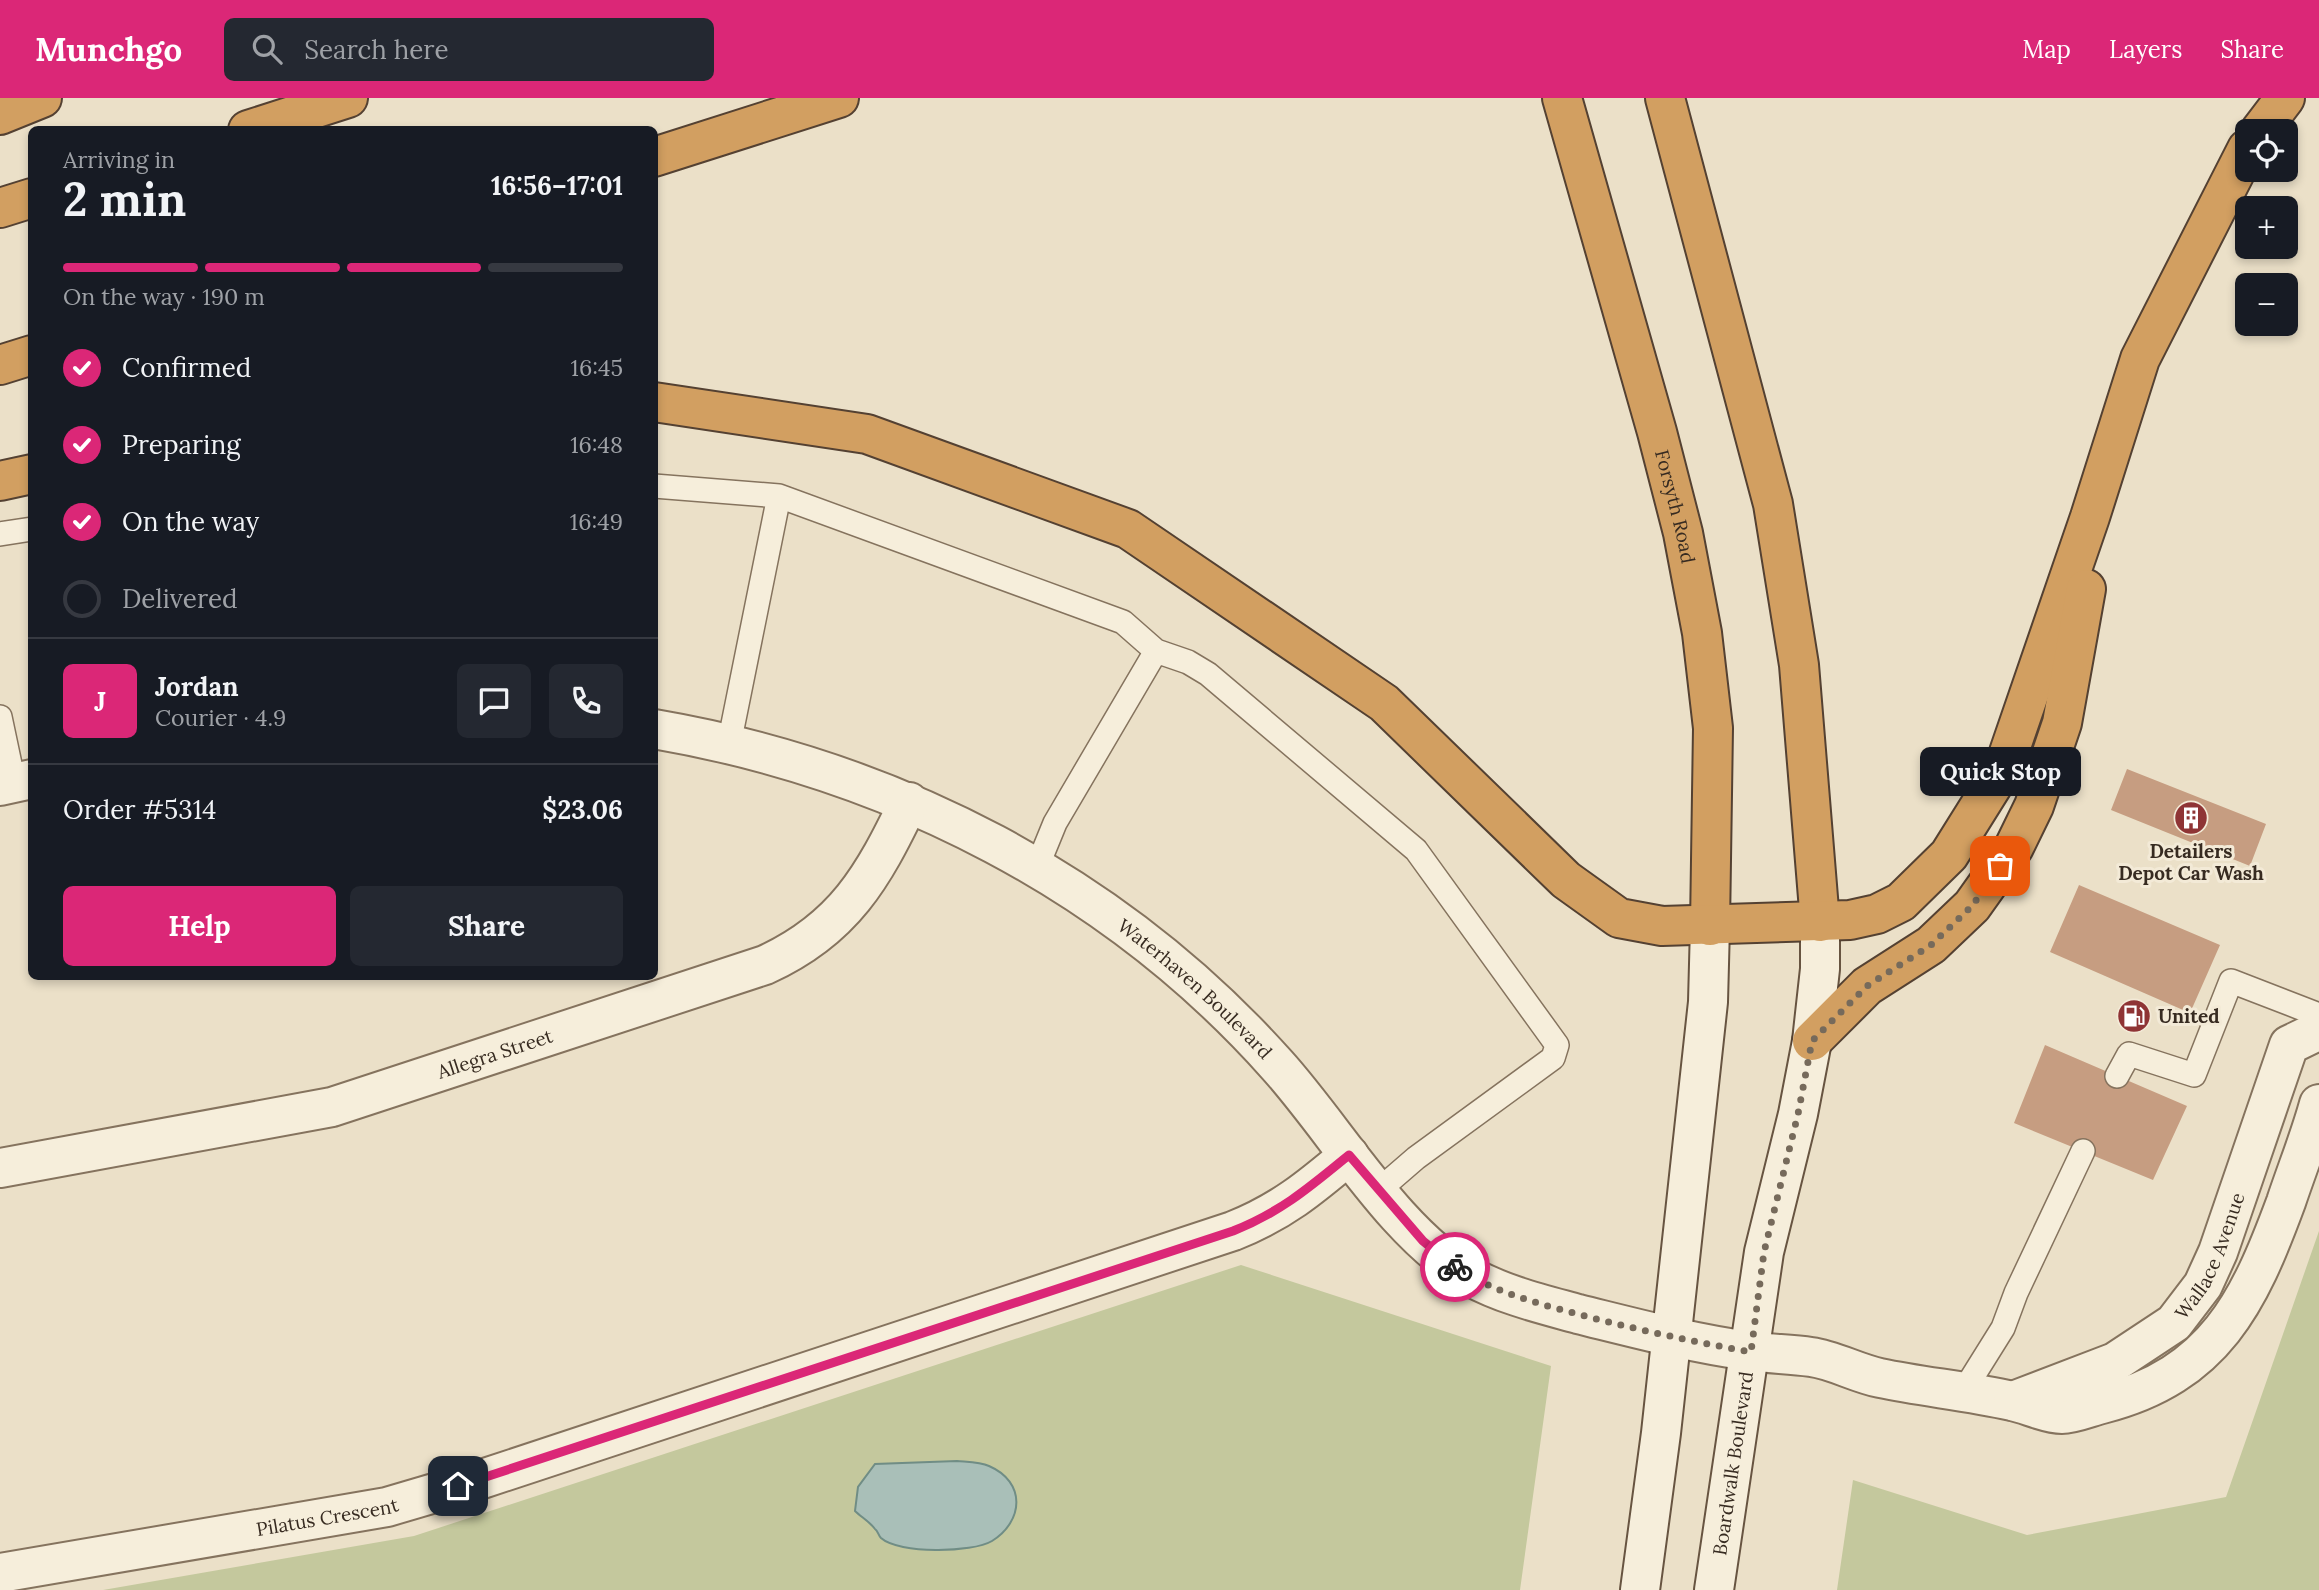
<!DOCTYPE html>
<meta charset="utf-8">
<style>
:root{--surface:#171b24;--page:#242831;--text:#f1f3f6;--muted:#9ea1a6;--line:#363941;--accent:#db2777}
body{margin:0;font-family:Lora,serif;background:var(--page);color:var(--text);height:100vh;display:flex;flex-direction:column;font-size:26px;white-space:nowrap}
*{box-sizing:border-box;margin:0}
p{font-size:23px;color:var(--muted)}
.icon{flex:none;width:38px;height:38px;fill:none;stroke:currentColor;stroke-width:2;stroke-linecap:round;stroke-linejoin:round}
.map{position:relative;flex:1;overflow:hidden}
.sheet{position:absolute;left:28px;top:28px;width:630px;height:854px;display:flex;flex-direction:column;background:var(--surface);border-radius:10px;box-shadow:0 4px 10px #0003}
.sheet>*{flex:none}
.buttons{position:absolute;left:2235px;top:21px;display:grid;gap:14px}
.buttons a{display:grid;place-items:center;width:63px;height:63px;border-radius:10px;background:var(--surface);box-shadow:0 4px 10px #0003;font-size:35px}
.pin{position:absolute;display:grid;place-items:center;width:60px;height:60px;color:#fff;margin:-30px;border-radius:14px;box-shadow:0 4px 10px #0006}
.courier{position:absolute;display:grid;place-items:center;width:70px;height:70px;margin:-35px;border:5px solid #db2777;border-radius:50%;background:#fff;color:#222;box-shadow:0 2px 9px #0007}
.bubble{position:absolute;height:49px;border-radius:10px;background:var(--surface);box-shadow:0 4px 10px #0003;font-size:23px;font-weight:700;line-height:49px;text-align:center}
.headline em{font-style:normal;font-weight:700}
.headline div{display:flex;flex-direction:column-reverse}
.headline{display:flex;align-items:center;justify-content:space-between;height:119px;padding:0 35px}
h1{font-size:46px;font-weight:700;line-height:52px}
.bar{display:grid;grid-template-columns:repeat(4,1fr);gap:10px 7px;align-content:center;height:84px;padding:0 35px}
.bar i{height:9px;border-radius:5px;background:var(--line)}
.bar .selected{background:var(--accent)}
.bar p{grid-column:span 4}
.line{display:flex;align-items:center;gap:18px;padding:0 35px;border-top:2px solid var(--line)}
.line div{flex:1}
.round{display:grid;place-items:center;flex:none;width:74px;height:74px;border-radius:10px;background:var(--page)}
ol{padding:0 35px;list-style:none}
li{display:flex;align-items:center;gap:21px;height:77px}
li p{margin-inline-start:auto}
li .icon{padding:7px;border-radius:50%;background:var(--accent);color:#fff;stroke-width:4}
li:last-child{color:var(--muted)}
li i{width:38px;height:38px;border:4px solid var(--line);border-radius:50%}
.button{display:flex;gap:14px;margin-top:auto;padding:14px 35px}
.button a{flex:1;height:80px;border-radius:10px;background:var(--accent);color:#fff;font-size:28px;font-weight:700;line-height:80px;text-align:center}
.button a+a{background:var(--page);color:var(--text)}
header{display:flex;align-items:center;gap:42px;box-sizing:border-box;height:98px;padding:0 35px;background:var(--accent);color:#fff}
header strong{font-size:33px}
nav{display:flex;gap:38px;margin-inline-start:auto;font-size:24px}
.search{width:490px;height:63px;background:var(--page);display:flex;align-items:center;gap:18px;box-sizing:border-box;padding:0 24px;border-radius:10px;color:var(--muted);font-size:26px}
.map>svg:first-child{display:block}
.green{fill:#c4c89d}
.water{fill:#a9bfb8;stroke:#708d85;stroke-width:2}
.building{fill:#c69d81}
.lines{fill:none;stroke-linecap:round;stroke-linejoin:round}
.lane-casing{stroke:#85735e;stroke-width:26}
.street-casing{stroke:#85735e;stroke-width:42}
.secondary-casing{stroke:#675441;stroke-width:42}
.highway-casing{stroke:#544132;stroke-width:42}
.lane{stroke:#f6eedb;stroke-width:23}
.street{stroke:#f6eedb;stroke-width:38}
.secondary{stroke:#f6eedb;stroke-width:38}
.highway{stroke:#d29f61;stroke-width:38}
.done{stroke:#766a5b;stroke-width:7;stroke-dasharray:0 12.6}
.route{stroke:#db2777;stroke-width:9}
.labels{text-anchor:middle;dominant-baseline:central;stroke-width:6;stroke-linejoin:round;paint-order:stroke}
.street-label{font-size:19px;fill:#372b21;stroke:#f3ead7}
.poi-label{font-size:19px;font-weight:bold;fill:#372b21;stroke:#f3ead7}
</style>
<header>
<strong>Munchgo</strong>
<div class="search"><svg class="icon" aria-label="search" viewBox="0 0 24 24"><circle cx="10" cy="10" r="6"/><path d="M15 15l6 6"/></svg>Search here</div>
<nav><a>Map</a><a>Layers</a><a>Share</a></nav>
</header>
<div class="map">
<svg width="2319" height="1492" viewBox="0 0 2319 1492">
<rect width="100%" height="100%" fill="#ebe0c8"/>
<path class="green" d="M2319,1133V1492H1837L1853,1382L2027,1437L2226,1399Z
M1241,1167L1551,1268L1520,1492H103L414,1438Z"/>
<path class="water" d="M957,1363C967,1364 980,1364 989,1368C1026,1384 1024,1423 992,1443C972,1455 899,1456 881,1440C878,1437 878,1433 875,1431C870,1424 861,1419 855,1413L858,1389L875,1366Z"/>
<path class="building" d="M2127,671L2266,726L2250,768L2111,712Z
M2079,787L2220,847L2190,915L2050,854Z
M2045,947L2187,1008L2153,1082L2014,1025Z"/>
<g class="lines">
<g class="lane-casing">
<path id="lane" d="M654,388L779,398L1123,524L1156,553L1188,564L1208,576L1416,752L1557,947L1553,960L1416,1060L1379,1092
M0,436L32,431
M0,619L14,685
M729,646L779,398
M1037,769L1055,725L1156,553
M2117,978L2129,956L2194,977L2231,883L2319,917
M1963,1294L2003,1230L2016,1195L2083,1053"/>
</g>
<g class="street-casing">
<g id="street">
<path id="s1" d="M654,631C893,672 1115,785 1277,967C1335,1031 1396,1138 1471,1179C1504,1197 1542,1206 1578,1216C1635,1230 1691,1245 1749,1253C1769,1256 1790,1256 1811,1259C1834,1262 1856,1275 1880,1280C1923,1289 1968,1293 2012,1303C2027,1306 2046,1316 2062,1316C2074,1316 2090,1309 2102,1306C2215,1277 2249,1204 2286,1104C2297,1071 2310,1039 2319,1006"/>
<path d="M0,688L32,681"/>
<path id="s2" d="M0,1070L332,1009L765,867C844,831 873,779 909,704"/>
<path id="s3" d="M2013,1303L2115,1264L2174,1225L2203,1187L2218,1154L2289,947L2318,933L2319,929"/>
<path id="s4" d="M0,1475L387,1409L482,1381L1233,1133C1281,1114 1310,1090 1349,1057"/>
</g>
</g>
<g class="secondary-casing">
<g id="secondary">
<path d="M1640,1492L1661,1335L1708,904L1710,828"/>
<path id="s5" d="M1714,1492L1764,1154L1798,1016L1812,943L1820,871V824"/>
</g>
</g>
<g class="highway-casing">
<g id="highway">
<path id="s6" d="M1562,0L1657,334L1683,435L1702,535L1713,630L1710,828"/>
<path d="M1665,0L1773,406L1799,567L1820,824"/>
<path d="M0,17L42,0"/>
<path d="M248,32L348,0"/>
<path d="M2260,33L2285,0"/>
<path d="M654,59L839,0"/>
<path d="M0,110L32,100"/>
<path d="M0,267L32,257"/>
<path d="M654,304L867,336L1128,431L1384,605L1566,782L1619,820L1662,828L1850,822L1877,816L1901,804L1949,757L2004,669L2090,419L2140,261L2247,51"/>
<path d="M0,383L32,376"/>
<path d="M1812,943L1867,888L1931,847L1972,808L2014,749L2034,708L2062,625L2086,491"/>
</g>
</g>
<use href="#lane" class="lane"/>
<use href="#street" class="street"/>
<use href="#secondary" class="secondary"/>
<use href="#highway" class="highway"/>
</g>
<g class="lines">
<path class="done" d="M1455,1169C1495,1195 1543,1207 1589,1219C1643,1233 1696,1244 1751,1254L1764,1154L1798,1016L1812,943L1867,888L1931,847L1972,808L2000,768"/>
<path class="route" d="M458,1388L1233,1133C1281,1114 1310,1089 1349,1057L1423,1143L1455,1169"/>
</g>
<defs>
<g id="building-disc" transform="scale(1.75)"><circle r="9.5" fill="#8f3435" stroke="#f3ead7"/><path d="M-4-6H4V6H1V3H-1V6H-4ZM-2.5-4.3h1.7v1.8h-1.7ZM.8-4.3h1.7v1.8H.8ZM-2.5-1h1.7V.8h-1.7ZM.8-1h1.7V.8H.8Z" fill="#fff"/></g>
<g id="fuel-disc" transform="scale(1.75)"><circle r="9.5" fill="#8f3435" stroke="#f3ead7"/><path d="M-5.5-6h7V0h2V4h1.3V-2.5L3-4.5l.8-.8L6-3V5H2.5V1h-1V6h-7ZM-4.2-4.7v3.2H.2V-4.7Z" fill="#fff"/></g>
</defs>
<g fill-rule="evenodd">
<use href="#building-disc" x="2191" y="720"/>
<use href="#fuel-disc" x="2134" y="918"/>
</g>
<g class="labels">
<g class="street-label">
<text stroke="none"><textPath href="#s6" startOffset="424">Forsyth Road</textPath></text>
<text stroke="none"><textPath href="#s1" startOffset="609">Waterhaven Boulevard</textPath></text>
<text stroke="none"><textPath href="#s2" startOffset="509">Allegra Street</textPath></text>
<text stroke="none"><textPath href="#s3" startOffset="257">Wallace Avenue</textPath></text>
<text stroke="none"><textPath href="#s5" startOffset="128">Boardwalk Boulevard</textPath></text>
<text stroke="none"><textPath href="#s4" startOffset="332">Pilatus Crescent</textPath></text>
</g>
<g class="poi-label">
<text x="2191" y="753">Detailers<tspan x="2191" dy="22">Depot Car Wash</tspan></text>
<text x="2158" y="918" text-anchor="start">United</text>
</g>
</g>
</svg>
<div class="buttons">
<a><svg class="icon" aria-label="locate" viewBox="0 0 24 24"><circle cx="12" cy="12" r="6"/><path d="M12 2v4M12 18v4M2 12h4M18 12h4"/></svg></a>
<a>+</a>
<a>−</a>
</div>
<div class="pin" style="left:2000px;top:768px;background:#ea580c"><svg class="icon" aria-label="bag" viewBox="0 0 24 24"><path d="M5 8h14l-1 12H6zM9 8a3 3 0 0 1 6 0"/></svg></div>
<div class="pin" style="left:458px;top:1388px;background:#1f2937"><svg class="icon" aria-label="home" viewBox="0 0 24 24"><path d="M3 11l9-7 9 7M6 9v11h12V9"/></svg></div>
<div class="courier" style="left:1455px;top:1169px"><svg class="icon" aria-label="bike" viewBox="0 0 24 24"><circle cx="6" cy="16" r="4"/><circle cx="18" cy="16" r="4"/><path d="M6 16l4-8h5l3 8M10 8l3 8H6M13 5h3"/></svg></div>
<div class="bubble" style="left:1920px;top:649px;width:161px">Quick Stop</div>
<section class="sheet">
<div class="headline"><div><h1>2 min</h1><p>Arriving in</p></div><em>16:56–17:01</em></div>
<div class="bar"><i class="selected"></i><i class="selected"></i><i class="selected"></i><i></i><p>On the way · 190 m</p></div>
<ol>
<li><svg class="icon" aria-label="check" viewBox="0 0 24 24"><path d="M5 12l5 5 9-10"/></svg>Confirmed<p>16:45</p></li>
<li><svg class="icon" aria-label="check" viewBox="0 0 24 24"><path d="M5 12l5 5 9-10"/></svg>Preparing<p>16:48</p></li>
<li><svg class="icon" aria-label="check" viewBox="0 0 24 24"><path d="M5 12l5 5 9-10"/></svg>On the way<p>16:49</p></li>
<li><i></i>Delivered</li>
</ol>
<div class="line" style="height:126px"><b class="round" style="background:var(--accent);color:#fff">J</b><div><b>Jordan</b><p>Courier · 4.9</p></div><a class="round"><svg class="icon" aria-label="chat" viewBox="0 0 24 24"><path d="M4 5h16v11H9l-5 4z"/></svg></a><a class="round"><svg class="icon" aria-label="phone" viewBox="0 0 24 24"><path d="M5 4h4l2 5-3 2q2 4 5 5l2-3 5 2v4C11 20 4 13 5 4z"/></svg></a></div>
<div class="line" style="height:91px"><div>Order #5314</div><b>$23.06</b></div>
<div class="button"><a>Help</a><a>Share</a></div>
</section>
</div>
